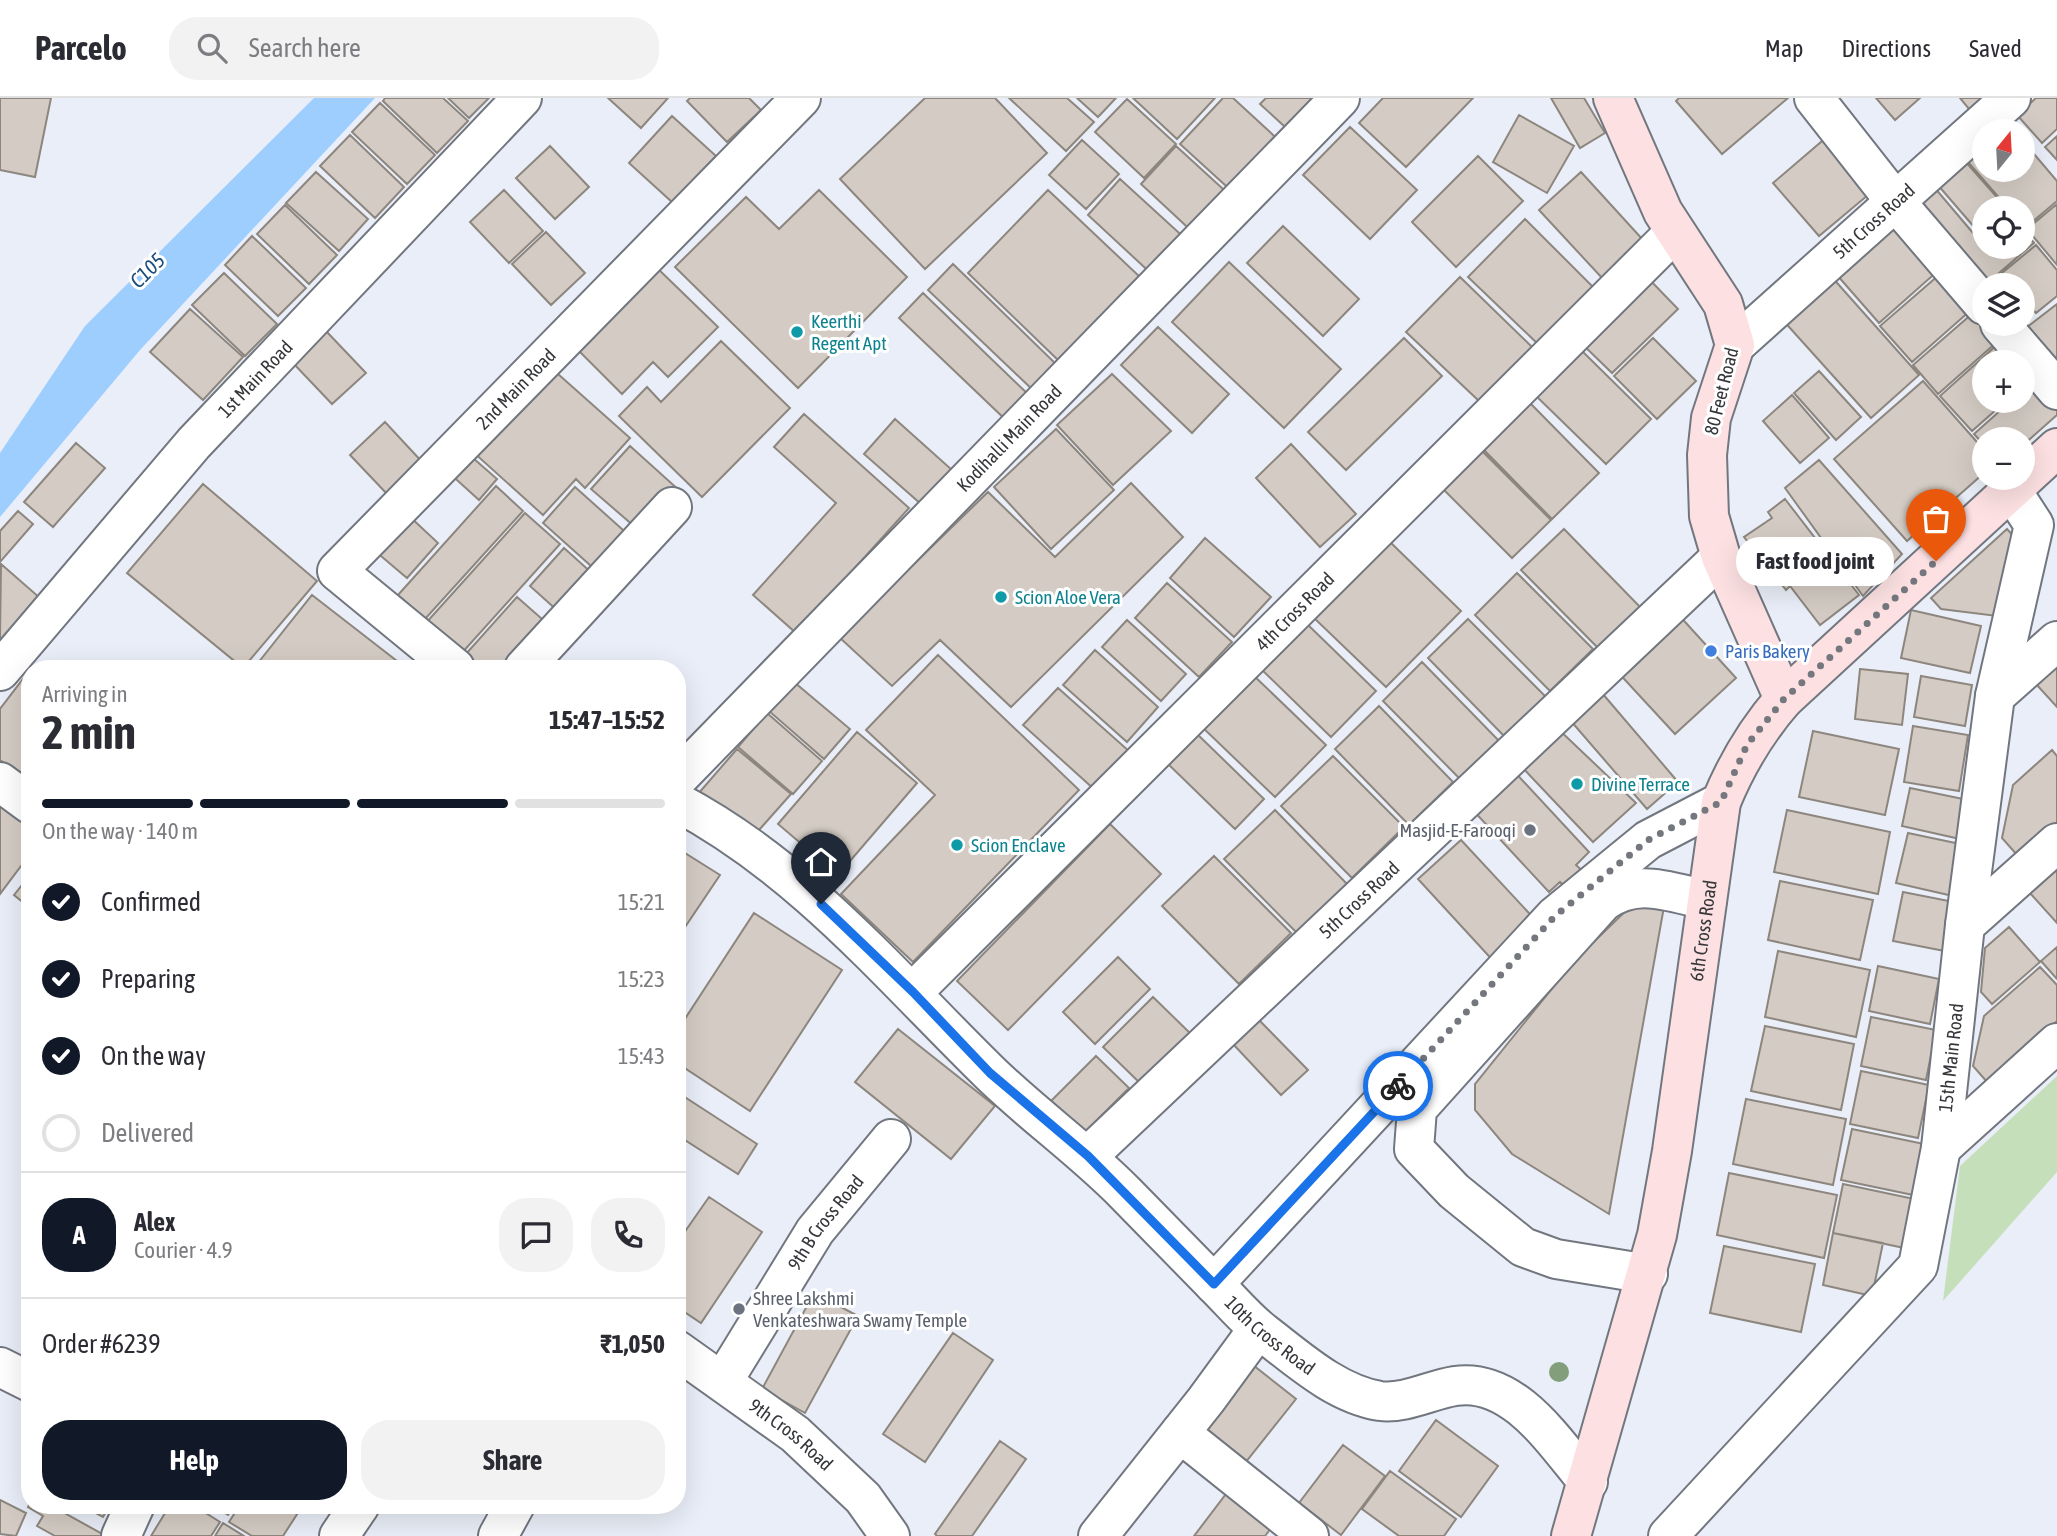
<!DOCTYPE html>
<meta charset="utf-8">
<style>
:root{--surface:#fff;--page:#f2f2f3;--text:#2b2b33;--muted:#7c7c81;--line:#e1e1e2;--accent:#111827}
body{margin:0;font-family:"Asap Condensed",sans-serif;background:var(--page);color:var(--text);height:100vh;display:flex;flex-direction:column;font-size:26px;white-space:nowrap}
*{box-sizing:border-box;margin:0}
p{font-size:23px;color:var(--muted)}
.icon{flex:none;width:38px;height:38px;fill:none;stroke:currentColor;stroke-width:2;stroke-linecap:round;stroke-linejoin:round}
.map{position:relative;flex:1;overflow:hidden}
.panel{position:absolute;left:21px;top:562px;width:665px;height:854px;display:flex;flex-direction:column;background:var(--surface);border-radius:28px;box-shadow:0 7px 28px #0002}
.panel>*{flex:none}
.needle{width:46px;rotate:18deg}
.buttons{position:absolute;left:1972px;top:21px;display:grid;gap:14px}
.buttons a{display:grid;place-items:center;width:63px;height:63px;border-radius:50%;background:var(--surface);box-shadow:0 7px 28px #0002;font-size:35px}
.pin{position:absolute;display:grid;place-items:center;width:60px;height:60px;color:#fff;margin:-72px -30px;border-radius:50% 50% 50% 0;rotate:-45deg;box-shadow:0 0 7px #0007}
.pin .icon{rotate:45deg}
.courier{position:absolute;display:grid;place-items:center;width:70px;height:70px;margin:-35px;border:5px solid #1a73e8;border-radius:50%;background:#fff;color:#222;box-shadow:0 2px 9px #0007}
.bubble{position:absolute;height:49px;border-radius:24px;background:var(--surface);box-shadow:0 7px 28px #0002;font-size:23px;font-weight:700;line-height:49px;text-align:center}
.summary em{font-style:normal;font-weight:700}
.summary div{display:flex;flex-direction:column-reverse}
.summary{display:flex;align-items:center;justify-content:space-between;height:119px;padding:0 21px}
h1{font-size:46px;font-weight:700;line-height:52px}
.bar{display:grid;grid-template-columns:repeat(4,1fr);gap:10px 7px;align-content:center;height:84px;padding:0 21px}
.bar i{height:9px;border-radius:5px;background:var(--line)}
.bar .selected{background:var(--accent)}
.bar p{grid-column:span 4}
.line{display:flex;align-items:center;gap:18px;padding:0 21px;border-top:2px solid var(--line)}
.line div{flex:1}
.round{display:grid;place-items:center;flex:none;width:74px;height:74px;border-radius:28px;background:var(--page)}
ol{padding:0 21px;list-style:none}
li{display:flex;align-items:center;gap:21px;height:77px}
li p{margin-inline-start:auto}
li .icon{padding:7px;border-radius:50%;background:var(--accent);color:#fff;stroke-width:4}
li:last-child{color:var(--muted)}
li i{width:38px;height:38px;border:4px solid var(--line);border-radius:50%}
.primary-button{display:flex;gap:14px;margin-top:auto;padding:14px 21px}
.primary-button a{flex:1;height:80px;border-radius:28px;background:var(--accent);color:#fff;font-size:28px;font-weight:700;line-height:80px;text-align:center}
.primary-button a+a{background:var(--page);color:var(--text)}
header{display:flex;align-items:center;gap:42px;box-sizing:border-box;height:98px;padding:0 35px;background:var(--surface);border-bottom:2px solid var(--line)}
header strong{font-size:33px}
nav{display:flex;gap:38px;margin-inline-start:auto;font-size:24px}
.search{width:490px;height:63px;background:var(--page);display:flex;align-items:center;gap:18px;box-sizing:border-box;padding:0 24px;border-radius:28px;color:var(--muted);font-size:26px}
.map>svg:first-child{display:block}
.green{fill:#c6dfbb}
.water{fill:#9dcefe}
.building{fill:#d4ccc4;stroke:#8d867e;stroke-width:2}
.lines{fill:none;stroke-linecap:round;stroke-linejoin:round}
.street-casing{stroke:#72777f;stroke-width:42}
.secondary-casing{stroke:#72777f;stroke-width:42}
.street{stroke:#fff;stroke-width:38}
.secondary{stroke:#fce0e2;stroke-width:38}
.tree{fill:#839e7b}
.done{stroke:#74777d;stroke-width:7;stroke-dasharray:0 12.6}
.route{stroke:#1a73e8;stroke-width:9}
.culture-dot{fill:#0f9aa8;stroke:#fff;stroke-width:2.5}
.shop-dot{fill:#3f7fe0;stroke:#fff;stroke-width:2.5}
.worship-dot{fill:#6b7280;stroke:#fff;stroke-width:2.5}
.labels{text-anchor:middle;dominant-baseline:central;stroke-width:6;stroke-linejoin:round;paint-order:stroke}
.street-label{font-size:19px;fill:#35373b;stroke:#fff}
.culture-label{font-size:19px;fill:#0d838f;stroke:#fff;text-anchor:start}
.shop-label{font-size:19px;fill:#366cbe;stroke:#fff;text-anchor:start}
.worship-label{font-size:19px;fill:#5b616d;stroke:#fff;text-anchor:end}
.water-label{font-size:21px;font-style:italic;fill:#1b4e7a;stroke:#fff}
</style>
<header>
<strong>Parcelo</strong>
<div class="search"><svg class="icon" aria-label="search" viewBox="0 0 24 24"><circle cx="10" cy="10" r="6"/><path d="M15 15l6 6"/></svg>Search here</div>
<nav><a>Map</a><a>Directions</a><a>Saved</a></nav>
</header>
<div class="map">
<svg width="2057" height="1438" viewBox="0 0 2057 1438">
<rect width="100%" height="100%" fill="#e9eef8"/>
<path class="green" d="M2057,978V1074L1943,1203L1960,1068Z"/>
<path class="water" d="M314,0H375L140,252L0,419V355L85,228Z"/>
<path class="building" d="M0,0H51L35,79L0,72Z
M385,0H443L468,23L437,55L383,3Z
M448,0H489L469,20Z
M608,0H668L641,30Z
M690,0H749L761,12L727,44L687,3Z
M925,0H995L1047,55L925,171L840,81Z
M1009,0H1067L1094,24L1066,53Z
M1077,0H1116L1098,19Z
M1133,0H1215L1177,41Z
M1223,0H1233L1284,47L1236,97L1180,46Z
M1266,0H1333L1296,39L1260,6Z
M1383,0H1473L1406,69L1359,25Z
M1551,0H1584L1605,35L1580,50Z
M1679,0H1788L1722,56L1676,3Z
M1876,0H1920L1895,22Z
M1960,0H1995L1974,17Z
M2036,0H2057V31L2042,45L2017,17Z
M1127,1L1176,46L1144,80L1095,34Z
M380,5L435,57L407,86L352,34Z
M1519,17L1574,48L1547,95L1493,64Z
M672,18L716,58L672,104L629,65Z
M1350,29L1417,92L1370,141L1303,77Z
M350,37L404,89L375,120L320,68Z
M1828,38L1874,92L1819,138L1773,85Z
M2057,38V62L2045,49Z
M1082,42L1119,76L1086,111L1049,77Z
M2023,43L2057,83V103L2025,130L2023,110H2008L1968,64L1984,50V72H2023Z
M550,48L589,89L555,121L516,80Z
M1176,48L1234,101L1198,139L1141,86Z
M1478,58L1523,103L1456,169L1412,124Z
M1965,63L2003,106L1998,110H1984V122L1975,130L1937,86Z
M316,74L368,121L339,153L286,105Z
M1581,74L1644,143L1603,181L1539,112Z
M1120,81L1189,144L1156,180L1088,117Z
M1934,89L1973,135L1984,126V149H2023V132L2034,145L1985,187L1912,108Z
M504,92L543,133L509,165L470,124Z
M819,92L907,179L798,290L675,169L746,99L779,131Z
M1048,92L1141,180L1060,264L968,175Z
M2057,106V167L2027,131Z
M285,107L337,157L309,186L257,136Z
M1525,121L1596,192L1540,248L1468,179Z
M1897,124L1940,171L1879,225L1837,177Z
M1283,128L1359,201L1323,238L1247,165Z
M546,134L585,175L551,207L512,166Z
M252,138L306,190L278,218L225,167Z
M2036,147L2057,172V198L2036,215L2023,200V187H2012L2002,175Z
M1229,164L1341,271L1284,330L1172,224Z
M953,166L1059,269L1035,294L928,192Z
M654,167L718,229L668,279L653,264L622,296L574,248Z
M224,175L277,226L245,258L192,207Z
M1645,177L1678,211L1612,275L1578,242Z
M1830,177L1919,277L1871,320L1781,220Z
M1939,177L1971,212L1912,264L1880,228Z
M1460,179L1532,249L1479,303L1406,234Z
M923,195L1032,300L1008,324L899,220Z
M2057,206V264L2022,233Z
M190,211L243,259L203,302L150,254Z
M1973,215L1998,243L1938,296L1913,267Z
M1158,229L1229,296L1192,335L1121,267Z
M326,233L366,275L332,306L293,265Z
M1404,240L1442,278L1346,372L1308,334Z
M1653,240L1696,283L1657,321L1614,278Z
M721,243L790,310L702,399L619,318L647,289L661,304Z
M1999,245L2016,264H1984V303H2006L1972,333L1940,298Z
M1578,249L1651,321L1606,366L1533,295Z
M549,268L630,340L585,390L576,381L543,417L472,353Z
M1819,273L1861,319L1836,342L1794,295Z
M1112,276L1171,333L1113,387L1057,327Z
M1923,283L1984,352V375L1907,443L1834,361Z
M2032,284L2057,312V317L2023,347V341H1984V347L1974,336L2011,303H2023V292Z
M1792,297L1829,340L1800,365L1763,323Z
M1529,304L1599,375L1552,421L1482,350Z
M804,316L909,410L796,535L753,497L836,405L774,349Z
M895,321L952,372L921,406L864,356Z
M385,324L424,366L389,398L350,357Z
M1056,331L1114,392L1051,451L994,389Z
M76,345L105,370L53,429L24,404Z
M1291,346L1356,416L1320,449L1256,380Z
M630,348L680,393L642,435L591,391Z
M1480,351L1551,422L1512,460L1441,389Z
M465,353L497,381L479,402L447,373Z
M1819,362L1902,456L1863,498L1785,390Z
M1131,385L1183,439L1011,609L940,542L892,588L839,539L988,394L1055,459Z
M203,386L317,483L243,570L127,475Z
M496,388L523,413L425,521L398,497Z
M575,389L632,440L600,476L543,425Z
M1785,401L1859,497L1820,527L1790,488L1786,492L1744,439L1772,420L1768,414Z
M18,413L33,426L0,464V433Z
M525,415L560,446L460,557L425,526Z
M408,417L438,445L407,480L375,453Z
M1564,431L1643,512L1601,553L1521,472Z
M2007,431L2017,442L2005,519L1941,511L1931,500Z
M1205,440L1271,499L1234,539L1170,480Z
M1388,442L1461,513L1386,589L1313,519Z
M564,450L593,476L559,514L530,488Z
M1,466L40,500L3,542L0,539Z
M1517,475L1593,551L1550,593L1475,517Z
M1167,485L1232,544L1199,579L1135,520Z
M312,497L406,570H254Z
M517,499L550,528L511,570H479L465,557Z
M1911,512L1981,528L1970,575L1901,560Z
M1676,514L1736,580L1675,636L1614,570Z
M1468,521L1547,600L1506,640L1428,560Z
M1127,522L1186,576L1161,603L1102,549Z
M1305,524L1376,593L1331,639L1260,570Z
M1095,552L1158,609L1127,644L1063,587Z
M938,557L1079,692L913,864L841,796L935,697L866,632Z
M1422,564L1503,647L1464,685L1383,603Z
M2057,568V609L2036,586Z
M1860,571L1908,576L1902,627L1855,621Z
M1251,575L1326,647L1275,699L1200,627Z
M26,577L30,580V663L20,676L0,662V611Z
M1921,578L1972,587L1965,628L1914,619Z
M794,584L850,631L824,661L769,613Z
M1058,590L1130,654L1095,692L1023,627Z
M1602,595L1678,684L1647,711L1570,622Z
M1379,608L1453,684L1409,727L1335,651Z
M767,615L822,663L793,696L738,649Z
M1555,628L1636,705L1593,744L1519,666Z
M1913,628L1968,637L1959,693L1904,684Z
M1194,633L1264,701L1235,731L1165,663Z
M1813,633L1899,651L1885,717L1799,699Z
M857,634L917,685L838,777L778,726Z
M737,651L791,696L751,741L698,696Z
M2052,652L2057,658V724L2018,758L2002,740L2013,687Z
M1333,658L1404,729L1352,780L1281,708Z
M1510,669L1589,754L1576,767L1586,776L1568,792L1560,784L1549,794L1470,709Z
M1910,690L1968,702L1960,741L1902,728Z
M0,703L30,725V756L0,796Z
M1275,712L1348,787L1298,836L1224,761Z
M1787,712L1890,734L1878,796L1774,774Z
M1110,726L1161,776L1008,932L957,883Z
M1908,735L1965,747L1953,798L1896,785Z
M1461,742L1541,828L1498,868L1418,781Z
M677,750L720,777L677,841Z
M1214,758L1291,835L1239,886L1162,808Z
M2057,769V825L2029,794Z
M30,777V810L14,797Z
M1780,783L1873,802L1860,862L1768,842Z
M1903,794L1964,806L1955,855L1893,843Z
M1665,803L1609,1116L1512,1056L1475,1012V986L1575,862L1634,805Z
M754,815L842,872L750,1013L677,965V933Z
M2009,829L2040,864L1992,906L1981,894L1985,850Z
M2057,849V881L2041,863Z
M1778,853L1870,872L1856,939L1765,919Z
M1118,859L1150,891L1095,946L1063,914Z
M1878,868L1939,881L1930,926L1869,913Z
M2040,869L2057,887V923L1988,985L1973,968L1984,918Z
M1153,899L1194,939L1144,989L1103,949Z
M1871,919L1936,932L1926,982L1861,968Z
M1259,922L1308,972L1281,997L1233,946Z
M1765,928L1854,946L1841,1012L1751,993Z
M898,931L995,1008L951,1061L855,984Z
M1096,958L1129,990L1084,1035L1051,1003Z
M1861,973L1929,987L1918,1040L1850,1026Z
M677,994L757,1046L738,1076L677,1037Z
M1746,1001L1846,1021L1833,1087L1733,1066Z
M1852,1031L1924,1046L1913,1097L1841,1082Z
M1729,1075L1837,1097L1824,1160L1717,1137Z
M1843,1086L1919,1102L1909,1151L1833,1135Z
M709,1099L762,1134L701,1225L677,1209V1145Z
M1833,1135L1883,1145L1872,1198L1823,1187Z
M1724,1148L1815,1166L1801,1234L1710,1215Z
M814,1195L858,1218L805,1315L762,1291Z
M953,1235L993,1262L925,1364L883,1336Z
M1253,1267L1296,1301L1245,1365L1202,1330Z
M1436,1322L1498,1368L1461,1419L1399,1373Z
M1000,1343L1026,1361L972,1438H937L935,1436Z
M1343,1347L1385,1378L1341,1437L1299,1405Z
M1390,1373L1456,1421L1444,1438H1399L1362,1411Z
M1226,1396L1271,1430L1265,1438H1194Z
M0,1402L26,1415L16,1438L0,1436Z
M30,1405L50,1407L106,1438H55L37,1428L43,1418L28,1409Z
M81,1407H110L103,1419Z
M170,1407H193L220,1424L211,1438H151Z
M213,1407H235L228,1417Z
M240,1407H303L283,1438H252L229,1424Z
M223,1425L244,1438H215Z"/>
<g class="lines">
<g class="street-casing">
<g id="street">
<path d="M1814,0L1895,103L1984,207"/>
<path d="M2000,226L2057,292"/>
<path id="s1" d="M1735,247L2011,0"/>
<path id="s2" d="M455,570L337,473L801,0"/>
<path d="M524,570L672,409"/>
<path id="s3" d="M0,573L194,345L522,0"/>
<path d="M1995,598L2057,543"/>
<path id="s4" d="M677,681L1340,0"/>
<path d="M0,684L30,706"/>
<path id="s5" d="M677,704C802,770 890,877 989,974C1033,1017 1083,1052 1126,1096C1156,1127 1187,1158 1217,1189C1232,1204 1247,1222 1264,1235C1298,1261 1336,1296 1380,1303C1406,1306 1430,1292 1455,1288C1514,1279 1555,1345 1588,1384"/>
<path d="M1965,827L2057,745"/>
<path id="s6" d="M913,894L1675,134"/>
<path d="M1941,1050L2057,945"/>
<path id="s7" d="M1088,1058L1721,459"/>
<path d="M1648,1176L1556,1161L1523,1149L1454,1093L1414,1051L1417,1011L1603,804C1637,779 1669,794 1707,802"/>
<path d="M1214,1186L1555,818L1648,742L1721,704"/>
<path id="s8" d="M677,1252L795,1336L863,1400L890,1438"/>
<path d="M0,1269L30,1284"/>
<path id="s9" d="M723,1283L815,1133L891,1041"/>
<path d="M1180,1335L1309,1438"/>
<path d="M121,1438L135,1407"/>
<path d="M339,1438L360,1407"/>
<path d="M498,1438L515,1407"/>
<path d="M1098,1438L1206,1302L1258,1231"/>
<path id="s10" d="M1668,1438L1918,1168L1941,1050L1965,827L1995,598L2034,427L2012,393"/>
</g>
</g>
<g class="secondary-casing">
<g id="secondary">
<path d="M1613,0L1663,114L1723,206L1735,247L1711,320L1707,357L1709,418L1721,459L1784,601"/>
<path id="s11" d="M1571,1438L1657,1137L1672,1053L1721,704C1737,665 1756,633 1784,601L2057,350"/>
</g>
</g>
<use href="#street" class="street"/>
<use href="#secondary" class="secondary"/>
</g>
<circle class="tree" cx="1559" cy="1274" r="10"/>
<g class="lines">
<path class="done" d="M1398,988L1555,818L1648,742L1721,704L1747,647L1784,601L1936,463"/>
<path class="route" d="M821,806L913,894L990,975L1088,1058L1214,1186L1398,988"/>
</g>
<g class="culture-dot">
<circle cx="797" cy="234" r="7"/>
<circle cx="1001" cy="499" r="7"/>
<circle cx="1577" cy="686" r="7"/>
<circle cx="957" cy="747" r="7"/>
</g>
<circle class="shop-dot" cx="1711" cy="553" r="7"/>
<g class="worship-dot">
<circle cx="1530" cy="732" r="7"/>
<circle cx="739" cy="1211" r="7"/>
</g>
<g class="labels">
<g class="street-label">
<text stroke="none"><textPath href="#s1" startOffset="186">5th Cross Road</textPath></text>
<text stroke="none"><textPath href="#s3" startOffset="388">1st Main Road</textPath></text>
<text stroke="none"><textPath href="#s2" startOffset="408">2nd Main Road</textPath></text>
<text transform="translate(1721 293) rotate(-76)">80 Feet Road</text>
<text stroke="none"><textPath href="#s4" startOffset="476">Kodihalli Main Road</textPath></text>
<text stroke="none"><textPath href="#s6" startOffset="539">4th Cross Road</textPath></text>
<text stroke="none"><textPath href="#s7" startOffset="373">5th Cross Road</textPath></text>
<text stroke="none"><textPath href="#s11" startOffset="621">6th Cross Road</textPath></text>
<text stroke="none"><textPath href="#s10" startOffset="579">15th Main Road</textPath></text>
<text stroke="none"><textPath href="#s9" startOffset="189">9th B Cross Road</textPath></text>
<text stroke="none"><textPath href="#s5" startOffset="800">10th Cross Road</textPath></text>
<text stroke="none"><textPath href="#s8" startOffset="142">9th Cross Road</textPath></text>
</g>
<g class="culture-label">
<text x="811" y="223">Keerthi<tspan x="811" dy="22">Regent Apt</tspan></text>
<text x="1015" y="499">Scion Aloe Vera</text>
<text x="1591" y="686">Divine Terrace</text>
<text x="971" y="747">Scion Enclave</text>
</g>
<g class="shop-label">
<text x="1725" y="553">Paris Bakery</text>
</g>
<g class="worship-label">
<text x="1516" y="732">Masjid-E-Farooqi</text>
<text x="753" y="1200" text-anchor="start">Shree Lakshmi<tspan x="753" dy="22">Venkateshwara Swamy Temple</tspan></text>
</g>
<g class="water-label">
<text transform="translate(147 172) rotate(-45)">C105</text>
</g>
</g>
</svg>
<div class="buttons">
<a><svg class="needle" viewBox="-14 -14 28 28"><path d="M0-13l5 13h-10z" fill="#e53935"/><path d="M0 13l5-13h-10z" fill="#7c7c81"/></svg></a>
<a><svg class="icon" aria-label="locate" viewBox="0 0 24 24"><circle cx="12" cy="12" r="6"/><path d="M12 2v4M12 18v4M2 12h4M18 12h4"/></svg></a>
<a><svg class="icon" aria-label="layers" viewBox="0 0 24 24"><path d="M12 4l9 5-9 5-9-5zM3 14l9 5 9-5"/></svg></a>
<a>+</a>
<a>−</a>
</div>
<div class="pin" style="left:1936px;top:463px;background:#ea580c"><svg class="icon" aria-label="bag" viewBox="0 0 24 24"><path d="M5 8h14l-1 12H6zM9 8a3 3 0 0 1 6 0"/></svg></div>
<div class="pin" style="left:821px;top:806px;background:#1f2937"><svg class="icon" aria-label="home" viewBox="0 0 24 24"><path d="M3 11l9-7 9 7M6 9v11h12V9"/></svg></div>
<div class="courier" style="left:1398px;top:988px"><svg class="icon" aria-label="bike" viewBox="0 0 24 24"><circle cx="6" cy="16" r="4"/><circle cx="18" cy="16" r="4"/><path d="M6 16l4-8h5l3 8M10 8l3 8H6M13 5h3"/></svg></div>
<div class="bubble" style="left:1736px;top:439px;width:158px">Fast food joint</div>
<section class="panel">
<div class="summary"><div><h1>2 min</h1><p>Arriving in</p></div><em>15:47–15:52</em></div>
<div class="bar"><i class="selected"></i><i class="selected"></i><i class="selected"></i><i></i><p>On the way · 140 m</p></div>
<ol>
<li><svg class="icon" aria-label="check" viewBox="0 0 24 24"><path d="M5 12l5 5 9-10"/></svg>Confirmed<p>15:21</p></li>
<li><svg class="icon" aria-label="check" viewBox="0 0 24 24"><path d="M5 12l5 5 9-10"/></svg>Preparing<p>15:23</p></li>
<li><svg class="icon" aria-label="check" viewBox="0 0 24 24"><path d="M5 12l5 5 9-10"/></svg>On the way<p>15:43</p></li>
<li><i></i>Delivered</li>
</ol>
<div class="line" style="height:126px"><b class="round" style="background:var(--accent);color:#fff">A</b><div><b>Alex</b><p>Courier · 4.9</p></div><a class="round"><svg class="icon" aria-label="chat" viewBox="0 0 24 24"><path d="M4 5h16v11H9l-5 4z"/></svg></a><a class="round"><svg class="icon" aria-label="phone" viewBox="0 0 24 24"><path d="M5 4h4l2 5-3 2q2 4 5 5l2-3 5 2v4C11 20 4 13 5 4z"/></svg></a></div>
<div class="line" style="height:91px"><div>Order #6239</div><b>₹1,050</b></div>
<div class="primary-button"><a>Help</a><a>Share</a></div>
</section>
</div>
